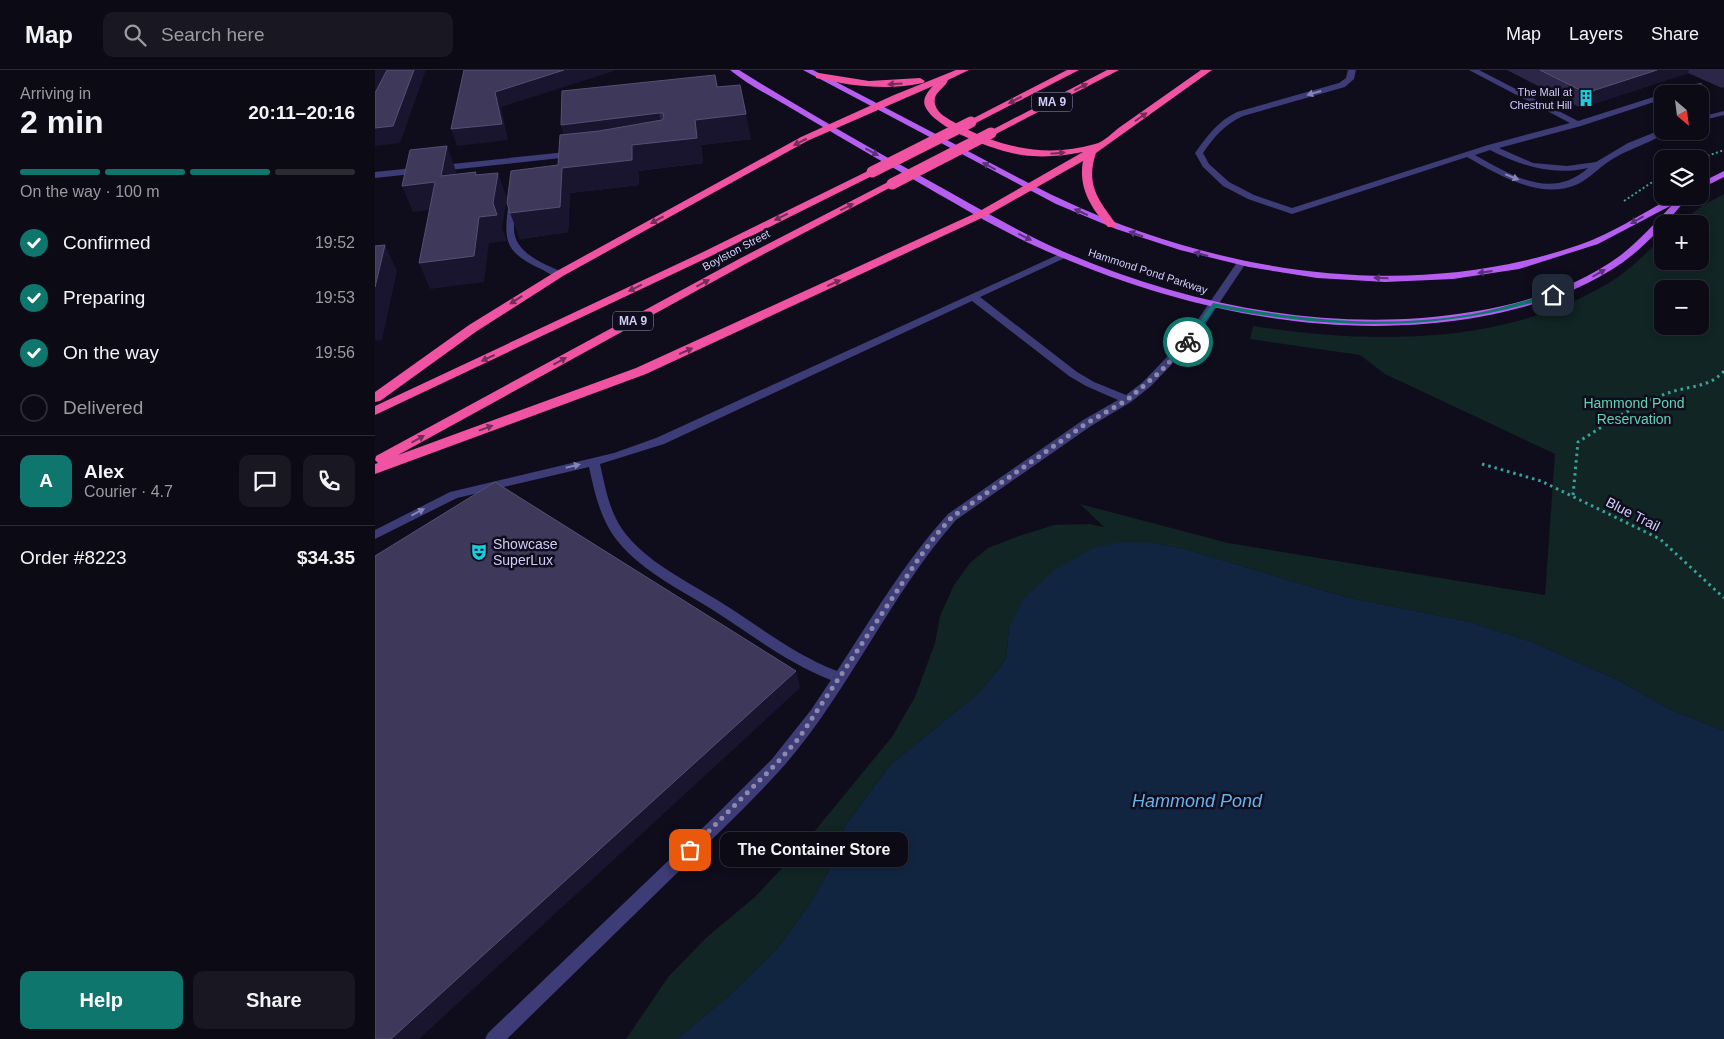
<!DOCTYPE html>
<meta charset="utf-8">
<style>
:root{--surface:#0b0a15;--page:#191822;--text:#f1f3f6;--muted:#9a9aa0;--line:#2b2b34;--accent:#0f766e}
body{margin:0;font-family:Helvetica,sans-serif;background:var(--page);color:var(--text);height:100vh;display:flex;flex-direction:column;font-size:19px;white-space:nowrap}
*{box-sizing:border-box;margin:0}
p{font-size:16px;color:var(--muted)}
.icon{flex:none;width:28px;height:28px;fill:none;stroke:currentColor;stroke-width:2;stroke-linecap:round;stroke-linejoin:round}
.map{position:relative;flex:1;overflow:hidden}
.panel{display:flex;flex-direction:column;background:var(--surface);width:375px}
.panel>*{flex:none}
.needle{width:32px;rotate:152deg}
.buttons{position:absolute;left:1279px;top:15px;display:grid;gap:10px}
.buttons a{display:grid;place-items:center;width:55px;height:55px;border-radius:10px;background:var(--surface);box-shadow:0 2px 8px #0003,0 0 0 1px var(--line);font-size:25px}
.pin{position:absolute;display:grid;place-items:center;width:42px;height:42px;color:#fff;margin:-21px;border-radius:10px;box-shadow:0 2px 8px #0006}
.courier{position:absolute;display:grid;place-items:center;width:50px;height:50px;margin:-25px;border:4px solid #0f766e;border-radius:50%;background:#fff;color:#222;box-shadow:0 1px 6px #0007}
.bubble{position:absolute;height:35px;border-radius:10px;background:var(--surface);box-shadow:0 2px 8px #0003,0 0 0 1px var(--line);font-size:16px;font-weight:700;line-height:35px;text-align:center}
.head em{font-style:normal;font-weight:700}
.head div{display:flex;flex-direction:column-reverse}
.head{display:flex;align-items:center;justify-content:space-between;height:85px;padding:0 20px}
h1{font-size:32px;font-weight:700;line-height:38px}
.bar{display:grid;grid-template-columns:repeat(4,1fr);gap:8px 5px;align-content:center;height:60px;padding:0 20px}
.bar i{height:6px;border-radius:4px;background:var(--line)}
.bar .active{background:var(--accent)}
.bar p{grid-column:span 4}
.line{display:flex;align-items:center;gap:12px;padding:0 20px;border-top:1px solid var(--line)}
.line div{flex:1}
.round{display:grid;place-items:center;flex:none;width:52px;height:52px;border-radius:10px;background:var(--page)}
ol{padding:0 20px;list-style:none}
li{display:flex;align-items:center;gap:15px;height:55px}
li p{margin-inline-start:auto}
li .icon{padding:5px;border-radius:50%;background:var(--accent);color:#fff;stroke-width:4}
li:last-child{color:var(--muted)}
li i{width:28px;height:28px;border:2px solid var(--line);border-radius:50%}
.button{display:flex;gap:10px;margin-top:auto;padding:10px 20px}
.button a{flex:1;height:58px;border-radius:10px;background:var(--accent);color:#fff;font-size:20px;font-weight:700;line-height:58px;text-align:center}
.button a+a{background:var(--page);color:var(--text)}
header{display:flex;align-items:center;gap:30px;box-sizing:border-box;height:70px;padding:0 25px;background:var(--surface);border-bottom:1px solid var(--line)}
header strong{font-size:24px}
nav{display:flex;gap:28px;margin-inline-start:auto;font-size:18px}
.search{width:350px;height:45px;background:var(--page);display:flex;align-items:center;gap:12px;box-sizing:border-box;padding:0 18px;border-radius:10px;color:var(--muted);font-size:19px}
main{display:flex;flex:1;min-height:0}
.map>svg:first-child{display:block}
.green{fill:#112524;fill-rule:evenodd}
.water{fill:#122540}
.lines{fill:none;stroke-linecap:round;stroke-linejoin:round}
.path-far1{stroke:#37a39a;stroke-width:2;stroke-dasharray:2 2.5;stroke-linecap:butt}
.path{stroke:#37a39a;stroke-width:3;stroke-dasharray:2.5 4;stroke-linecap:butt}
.minor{fill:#3d3c76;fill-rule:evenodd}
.major{fill:#b65ef0;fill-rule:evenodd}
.highway{fill:#ef53a2;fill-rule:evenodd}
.highway-bridge{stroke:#ef53a2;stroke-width:11}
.wall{fill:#2c2748}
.shaded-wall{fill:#19152f}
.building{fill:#3e395b;stroke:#555074}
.oneway{fill:#742c58}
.oneway2{fill:#8684b8}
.oneway3{fill:#5a317b}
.route{fill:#0f766e}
.done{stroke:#8c89ac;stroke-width:5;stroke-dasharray:0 9}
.labels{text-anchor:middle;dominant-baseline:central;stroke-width:5;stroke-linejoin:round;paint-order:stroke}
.far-poi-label{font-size:11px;fill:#d0ccfa;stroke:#0f0d1c;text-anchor:end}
.far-street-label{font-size:11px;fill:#d0ccfa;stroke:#0f0d1c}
.shield{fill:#0f0d1c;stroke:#9693b7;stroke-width:1}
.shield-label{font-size:12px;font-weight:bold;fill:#d0ccfa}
.park-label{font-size:14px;fill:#60d2b3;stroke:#0f0d1c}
.street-label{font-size:14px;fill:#d0ccfa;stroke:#0f0d1c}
.poi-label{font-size:14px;fill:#d0ccfa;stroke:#0f0d1c;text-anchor:start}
.near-water-label{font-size:18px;font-style:italic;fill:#64b3f1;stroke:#0f0d1c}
</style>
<header>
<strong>Map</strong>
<div class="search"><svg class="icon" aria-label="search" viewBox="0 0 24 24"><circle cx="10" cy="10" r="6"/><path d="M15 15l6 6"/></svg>Search here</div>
<nav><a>Map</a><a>Layers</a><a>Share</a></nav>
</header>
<main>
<section class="panel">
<div class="head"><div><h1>2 min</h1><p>Arriving in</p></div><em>20:11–20:16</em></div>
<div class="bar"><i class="active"></i><i class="active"></i><i class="active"></i><i></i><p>On the way · 100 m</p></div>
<ol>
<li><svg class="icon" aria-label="check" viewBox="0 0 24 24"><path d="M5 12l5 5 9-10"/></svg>Confirmed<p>19:52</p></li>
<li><svg class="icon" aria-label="check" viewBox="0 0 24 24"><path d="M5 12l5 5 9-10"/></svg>Preparing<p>19:53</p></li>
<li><svg class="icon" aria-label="check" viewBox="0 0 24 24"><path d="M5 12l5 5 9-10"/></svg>On the way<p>19:56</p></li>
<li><i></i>Delivered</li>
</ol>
<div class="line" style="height:90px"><b class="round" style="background:var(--accent);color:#fff">A</b><div><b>Alex</b><p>Courier · 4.7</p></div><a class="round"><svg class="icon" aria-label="chat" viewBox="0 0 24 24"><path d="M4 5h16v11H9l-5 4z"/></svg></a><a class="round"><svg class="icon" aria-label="phone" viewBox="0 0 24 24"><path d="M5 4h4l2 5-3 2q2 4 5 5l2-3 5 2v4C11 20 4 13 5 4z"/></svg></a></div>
<div class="line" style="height:65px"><div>Order #8223</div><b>$34.35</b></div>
<div class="button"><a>Help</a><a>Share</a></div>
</section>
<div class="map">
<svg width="1349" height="969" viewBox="0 0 1349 969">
<rect width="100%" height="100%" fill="#0f0d1c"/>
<path class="green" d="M1349,124V661L1292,638L1245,611L1157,572L1095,552L970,527L810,479L778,473L634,558L631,589L605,622L515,695L470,756L454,801L432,838L401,880L356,924L302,969H251L294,906L332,867L380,827L424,780L517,667L540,627L560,573L565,546L579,515L595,493L613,478L644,466L679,455L714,454L729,457L705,434L853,473L1170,525L1180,384L1010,304L985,285L875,269L878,256C995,274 1127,276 1232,214C1253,202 1270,184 1287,168L1288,191H1325V154H1303L1327,136ZM1288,219H1325V256H1288Z"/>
<path class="water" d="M747,472L778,473L810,479L970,527L1095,552L1157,572L1245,611L1292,638L1349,661V969H302L356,924L401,880L432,838L454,801L470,756L515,695L605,622L631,589L634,558L648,529L679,500L721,477Z"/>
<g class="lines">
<path class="path-far1" d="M1324,89L1349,80
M1249,131L1288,105"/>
<path class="path" d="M1107,394L1166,411L1285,469L1349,528
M1198,425L1203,372C1235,352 1266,330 1303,320C1320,316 1337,315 1349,301"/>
<path class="minor" d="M973,0H981L979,9L970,17L868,46C850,54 839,67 828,83L834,94L854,112L879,125L917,138L1113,75L1195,53L1094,0H1104L1203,51L1288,24V29L1206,56L1124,78L1158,93L1192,96L1221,92L1253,73L1288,59V61H1292C1279,72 1256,78 1241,87C1227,94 1217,107 1203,114C1166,131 1124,105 1092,87L917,144L873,129L848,116L828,97L820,83C832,66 843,51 862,42L964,13L971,8ZM1115,80C1147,96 1177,106 1213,98C1176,131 1136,105 1100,85Z
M1324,13H1327V17L1305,24H1292Z
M1349,41V45L1325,51V47Z
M201,81L204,82V86L0,108V102Z
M138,127L142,130C141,139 139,148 139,157C138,183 168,193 187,202V206C180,208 172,202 166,199C127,181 129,169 134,130Z
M689,182L694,185L692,187L605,227L702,302L719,312L751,325L768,312L811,267L863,191L866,190L871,193L819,271L776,316L756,332L716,356L581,450C514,526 474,622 407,698C374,735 336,770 300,805C244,860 188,914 132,969H110L113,963L338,748L397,689L436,640L456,610C412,593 377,565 338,540C304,519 261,498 238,465C224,444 219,420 214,397L82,428L0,469V460L75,422L239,383L281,368ZM597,231L694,306L711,316L743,330L708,350L573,444C530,491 497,548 462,601C420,585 385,557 347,533C314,512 270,492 247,459C234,440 230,416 225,394L289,374Z"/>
<path class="major" d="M355,0H364C425,38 488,74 551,109C596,134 640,160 687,181C800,230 924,257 1047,248C1116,242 1189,227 1246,185C1265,170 1281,152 1297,135L1223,174L1144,199L1078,209L1010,212L942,208L874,197L805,180L741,159L681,134L428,0H438C494,29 550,58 606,88C633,102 660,117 688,130C846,204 1037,233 1204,175C1238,163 1268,143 1299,126H1314C1294,150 1273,174 1247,193C1205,222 1154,238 1104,247C960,272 816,242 683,186C625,162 570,127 515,96C479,75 444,55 409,34C391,24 371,13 355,0Z
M1349,101V107L1325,119V113Z"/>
<path class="highway" d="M581,0H594L573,10C571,18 557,22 560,34C562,44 574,49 582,54C625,78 673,88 720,74C729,72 738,62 745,57C772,38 799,19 826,0H837L721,83C710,115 724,131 742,155L741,157H733C716,138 703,117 708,91L611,146L271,304L0,404V394L3,393L0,390L1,386L364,189L513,112L517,111L522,114L372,193L23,385L261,298L603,142L708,82C688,86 668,88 647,85C624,82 559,59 550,36C547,29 553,21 558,16L432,71L188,206L102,261L5,331L0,332V322L94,255L180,202L426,67L519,25Z
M692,0H704L599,54H593L591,52Z
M732,0H744L619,65H613L611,63Z
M444,3L494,11L545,8L550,11L548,13C513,21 475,16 441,8V4Z
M497,99L501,100L502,102L501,104L334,187L0,345V336L326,183Z"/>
<path class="highway-bridge" d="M497,102L596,52
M517,114L616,63"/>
</g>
<path class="wall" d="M1132,0H1349V17L1347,18L1313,3L1206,38Z
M340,5L343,17L376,69L326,75L328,93L263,101L264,115L195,123L193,162L145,169L132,133L183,95L188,64Z"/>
<path class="shaded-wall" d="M0,0H15L0,30Z
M39,0H51L25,73L0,76V58Z
M189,0H238L239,1L126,37L133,70L82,76L76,59L120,22Z
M1282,0H1314L1313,3L1206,38L1211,23Z
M365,15L376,69L326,75L328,93L263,101L264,115L195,123L193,162L145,169L135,143L187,98L257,75Z
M284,43L290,67L193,80L186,55Z
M72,76L81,101L76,131L66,106Z
M123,103L132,128L127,158L132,171L114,173L109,212L55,219L44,193L104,147L118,133Z
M60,112L70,138L38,142L27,116Z
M10,175L22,201L7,270L0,271V217Z
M421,601L425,618L44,969H16Z"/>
<path class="building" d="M12,0H39L18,56L0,58V23Z
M89,0H189L120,22L127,54L76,59Z
M1165,0H1282L1211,23Z
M340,5L342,17L365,15L371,44L320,50L322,68L257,75V90L187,98L185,137L135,143L132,133L136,101L183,95L185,65L224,61L287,50L289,48L288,43H284L186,55L187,21Z
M72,76L66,106L101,102L100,105L123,103L118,133L122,145L104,147L99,186L44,193L60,112L27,116L35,80Z
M10,175L0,217V176Z
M120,412L421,601L16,969H0V486Z"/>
<defs><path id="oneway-solid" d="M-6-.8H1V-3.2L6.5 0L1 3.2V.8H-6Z" transform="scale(1.25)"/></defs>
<g class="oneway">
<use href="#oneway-solid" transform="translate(520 14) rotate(176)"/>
<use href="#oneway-solid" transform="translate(706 17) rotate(-27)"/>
<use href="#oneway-solid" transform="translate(640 30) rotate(153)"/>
<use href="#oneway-solid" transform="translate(766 47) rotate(-35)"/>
<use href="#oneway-solid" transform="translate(425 72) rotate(153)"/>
<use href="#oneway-solid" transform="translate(683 83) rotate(-5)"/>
<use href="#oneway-solid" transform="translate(472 137) rotate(-27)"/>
<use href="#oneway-solid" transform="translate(406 147) rotate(154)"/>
<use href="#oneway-solid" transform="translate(282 150) rotate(151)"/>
<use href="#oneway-solid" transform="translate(328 213) rotate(-28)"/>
<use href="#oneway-solid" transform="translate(459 213) rotate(-24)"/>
<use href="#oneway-solid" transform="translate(260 218) rotate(154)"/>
<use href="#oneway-solid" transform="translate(141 230) rotate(147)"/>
<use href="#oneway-solid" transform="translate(311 281) rotate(-24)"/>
<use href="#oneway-solid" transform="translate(113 288) rotate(155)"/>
<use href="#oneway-solid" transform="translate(185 291) rotate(-29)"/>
<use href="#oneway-solid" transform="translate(111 358) rotate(-20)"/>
<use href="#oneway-solid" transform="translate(43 369) rotate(-29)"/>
</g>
<g class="oneway2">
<use href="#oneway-solid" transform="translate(939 23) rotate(164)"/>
<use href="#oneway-solid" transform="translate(1137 107) rotate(22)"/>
<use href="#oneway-solid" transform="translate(198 396) rotate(-13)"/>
<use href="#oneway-solid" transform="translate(43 442) rotate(-28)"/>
</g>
<g class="oneway3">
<use href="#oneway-solid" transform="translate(497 82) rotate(29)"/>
<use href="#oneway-solid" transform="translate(614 96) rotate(-152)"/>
<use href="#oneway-solid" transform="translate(706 142) rotate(-156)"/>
<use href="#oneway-solid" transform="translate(1262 150) rotate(151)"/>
<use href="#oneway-solid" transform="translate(761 164) rotate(-161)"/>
<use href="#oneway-solid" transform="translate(650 167) rotate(26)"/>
<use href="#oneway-solid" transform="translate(826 184) rotate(-165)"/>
<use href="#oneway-solid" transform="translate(1110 202) rotate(172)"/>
<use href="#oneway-solid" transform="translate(1224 203) rotate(-30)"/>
<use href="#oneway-solid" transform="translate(1006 208) rotate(-179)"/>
</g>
<path class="route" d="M1178,223L1180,224V226C1066,263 957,260 840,237L815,274L809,272L838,233C923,250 1011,259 1097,244C1124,239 1151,230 1178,223Z"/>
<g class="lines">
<path class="done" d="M315,780L402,693L424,668L540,494L560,466L577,447L712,353L752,330L786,301L813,272"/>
</g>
<defs>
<g id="building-bare" transform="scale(1.35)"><path d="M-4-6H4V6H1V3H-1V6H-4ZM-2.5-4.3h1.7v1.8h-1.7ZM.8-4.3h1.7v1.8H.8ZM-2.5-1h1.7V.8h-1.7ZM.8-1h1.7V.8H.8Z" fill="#15cfde" stroke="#0f0d1c" stroke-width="2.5" paint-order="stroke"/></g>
<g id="theatre-bare" transform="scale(1.35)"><path d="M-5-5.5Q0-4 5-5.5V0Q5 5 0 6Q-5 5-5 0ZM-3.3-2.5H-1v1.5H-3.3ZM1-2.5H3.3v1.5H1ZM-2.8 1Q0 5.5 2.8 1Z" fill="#15cfde" stroke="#0f0d1c" stroke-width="2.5" paint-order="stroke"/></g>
</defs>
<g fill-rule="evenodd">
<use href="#building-bare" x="1211" y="28"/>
<use href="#theatre-bare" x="104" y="482"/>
</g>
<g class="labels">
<g class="far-poi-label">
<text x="1197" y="22">The Mall at<tspan x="1197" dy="13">Chestnut Hill</tspan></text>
</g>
<g class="far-street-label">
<text transform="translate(361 180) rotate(-28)">Boylston Street</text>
<text transform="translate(773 201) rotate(18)">Hammond Pond Parkway</text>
</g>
<g class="shield">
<rect x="657" y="22.5" width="40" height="19" rx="4"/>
<rect x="238" y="241.5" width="40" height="19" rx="4"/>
</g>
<g class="shield-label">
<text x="677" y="32">MA 9</text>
<text x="258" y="251">MA 9</text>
</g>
<g class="park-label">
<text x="1259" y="333">Hammond Pond<tspan x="1259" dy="16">Reservation</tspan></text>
</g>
<g class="street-label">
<text transform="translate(1258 444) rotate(27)">Blue Trail</text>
</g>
<g class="poi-label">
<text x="118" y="474">Showcase<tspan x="118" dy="16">SuperLux</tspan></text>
</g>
<g class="near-water-label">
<text x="822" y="731">Hammond Pond</text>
</g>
</g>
</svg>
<div class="buttons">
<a><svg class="needle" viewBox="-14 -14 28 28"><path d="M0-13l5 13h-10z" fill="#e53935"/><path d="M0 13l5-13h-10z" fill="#9a9aa0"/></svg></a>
<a><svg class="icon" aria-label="layers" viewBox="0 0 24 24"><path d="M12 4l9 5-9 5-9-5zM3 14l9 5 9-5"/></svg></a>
<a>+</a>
<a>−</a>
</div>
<div class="pin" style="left:315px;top:780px;background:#ea580c"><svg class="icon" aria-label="bag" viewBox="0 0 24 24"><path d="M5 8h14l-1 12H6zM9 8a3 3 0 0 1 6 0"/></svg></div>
<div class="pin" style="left:1178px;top:225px;background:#1f2937"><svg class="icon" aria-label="home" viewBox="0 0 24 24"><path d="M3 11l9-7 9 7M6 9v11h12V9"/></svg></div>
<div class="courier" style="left:813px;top:272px"><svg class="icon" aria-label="bike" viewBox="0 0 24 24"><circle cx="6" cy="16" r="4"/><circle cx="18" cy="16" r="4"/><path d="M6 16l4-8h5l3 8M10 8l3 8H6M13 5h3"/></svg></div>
<div class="bubble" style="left:345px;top:762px;width:188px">The Container Store</div>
</div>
</main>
